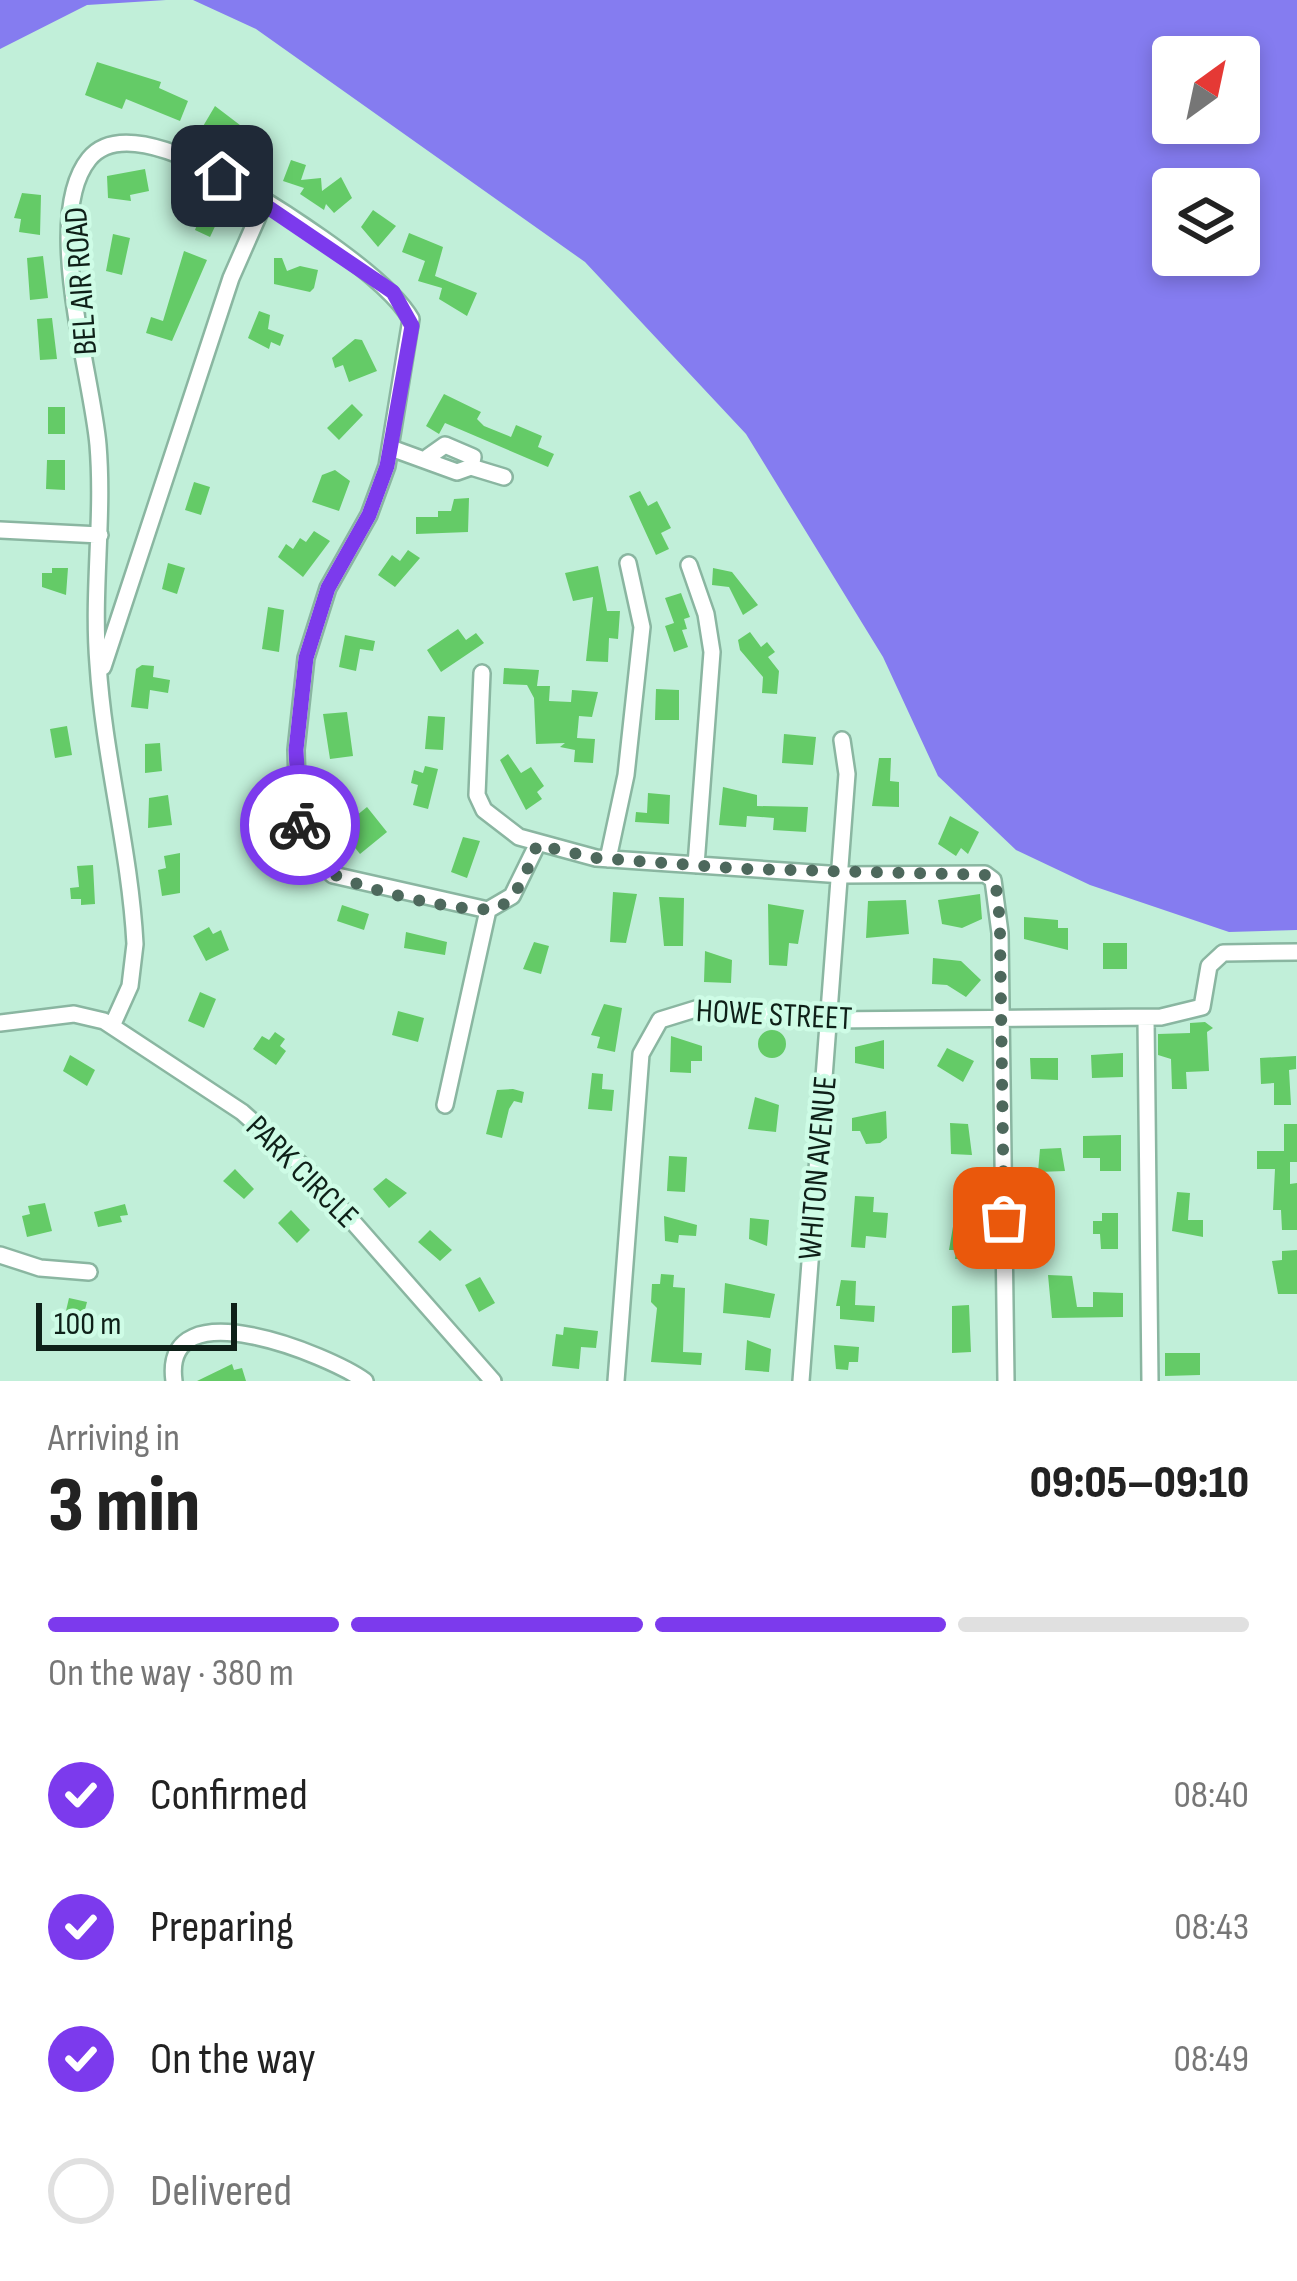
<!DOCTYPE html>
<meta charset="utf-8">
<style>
:root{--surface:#fff;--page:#f6f6f6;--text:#222;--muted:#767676;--line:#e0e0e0;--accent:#7c3aed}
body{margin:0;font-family:"Sofia Sans Condensed",sans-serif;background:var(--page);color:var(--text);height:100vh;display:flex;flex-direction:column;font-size:45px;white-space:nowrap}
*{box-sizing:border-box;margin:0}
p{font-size:39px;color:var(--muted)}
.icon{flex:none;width:66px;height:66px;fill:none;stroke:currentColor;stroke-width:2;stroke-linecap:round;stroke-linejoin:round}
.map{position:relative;height:1381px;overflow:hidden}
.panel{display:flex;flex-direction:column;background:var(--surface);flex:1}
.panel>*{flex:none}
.needle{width:78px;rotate:33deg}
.fabs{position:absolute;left:1152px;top:36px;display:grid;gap:24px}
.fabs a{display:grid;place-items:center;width:108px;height:108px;border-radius:12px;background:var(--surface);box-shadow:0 6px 18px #0003;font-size:60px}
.scale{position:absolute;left:36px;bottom:30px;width:201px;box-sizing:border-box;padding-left:12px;border:6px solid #0e2018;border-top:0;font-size:33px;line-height:42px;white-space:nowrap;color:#0e2018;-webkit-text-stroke:9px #cefce6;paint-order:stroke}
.pin{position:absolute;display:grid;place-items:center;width:102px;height:102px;color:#fff;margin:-51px;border-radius:24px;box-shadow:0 6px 18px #0006}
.courier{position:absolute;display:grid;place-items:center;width:120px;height:120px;margin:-60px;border:9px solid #7c3aed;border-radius:50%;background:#fff;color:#222;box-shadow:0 3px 15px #0007}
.overview em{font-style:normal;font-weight:800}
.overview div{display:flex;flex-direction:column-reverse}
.overview{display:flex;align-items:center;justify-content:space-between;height:204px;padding:0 48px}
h1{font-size:78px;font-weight:800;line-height:90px}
.bar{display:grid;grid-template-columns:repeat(4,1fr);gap:18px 12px;align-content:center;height:144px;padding:0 48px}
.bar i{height:15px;border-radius:9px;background:var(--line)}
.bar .on{background:var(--accent)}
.bar p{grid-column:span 4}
ol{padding:0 48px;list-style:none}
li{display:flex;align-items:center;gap:36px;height:132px}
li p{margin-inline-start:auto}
li .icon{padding:12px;border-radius:50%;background:var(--accent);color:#fff;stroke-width:4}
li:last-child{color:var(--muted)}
li i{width:66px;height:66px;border:6px solid var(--line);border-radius:50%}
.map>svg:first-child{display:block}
.water{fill:#857cf0;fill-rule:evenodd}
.building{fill:#64cb67}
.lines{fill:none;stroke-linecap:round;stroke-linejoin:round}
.minor-casing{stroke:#8ab6a1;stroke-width:20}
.minor{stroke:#fff;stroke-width:15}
.done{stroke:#4d685c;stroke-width:12;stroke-dasharray:0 21.6}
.route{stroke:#7c3aed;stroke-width:15}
.labels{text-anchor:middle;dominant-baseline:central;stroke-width:9;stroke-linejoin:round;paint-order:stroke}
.street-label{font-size:33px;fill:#0e2018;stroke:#cefce6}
</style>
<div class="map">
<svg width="1297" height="1381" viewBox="0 0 1297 1381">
<rect width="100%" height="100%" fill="#c1efd9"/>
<path class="water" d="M0,0H166L87,5L0,49Z
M193,0H1297V930L1229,932L1090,885L1016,850L938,776L883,657L746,434L585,262L256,29ZM1173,57H1239V123H1173ZM1173,189H1239V255H1173Z"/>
<path class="building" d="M97,62L161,82L159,88L188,101L180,121L126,99L122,109L85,95Z
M215,106L257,138L250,150L202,128Z
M291,160L306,165L301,180L321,178L322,191L341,177L352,198L334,213L326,204L324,210L300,194L304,188L283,181Z
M145,169L149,191L130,195L131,201L108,198L107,176Z
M186,187L216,208L211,216L218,220L210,237L195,230L198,222L175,210Z
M22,193L41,195L40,235L19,232L21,219L14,218Z
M373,210L396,226L378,247L361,227Z
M409,233L443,247L435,276L477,293L467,316L439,299L442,288L418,281L425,261L402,252Z
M113,234L130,238L122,275L106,271Z
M184,251L207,260L172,341L146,333L151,317L163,321Z
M43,256L48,298L30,300L27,258Z
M274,258H282L287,271L300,266L318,270L314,288L310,292L274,284Z
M259,311L270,315L268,329L284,335L280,346L271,342L269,349L248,338Z
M52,318L57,359L40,360L37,319Z
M355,339L362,340L377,371L349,382L343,365L335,368L332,358Z
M444,394L481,412L477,419L484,426L511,437L516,425L542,436L538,447L554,454L548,467L445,423L439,434L426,426Z
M352,404L363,415L339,440L327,428Z
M48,407H65V434H48Z
M47,460H65V490L46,489Z
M335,470L350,481L339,511L312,502L322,475Z
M194,482L210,487L201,515L185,510Z
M640,491L648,506L657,501L671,528L661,533L669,549L656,555L629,496Z
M469,498L468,532L416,534V517H438V511H451L454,499Z
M314,531L330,541L303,577L278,557L286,544L293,549L300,538L306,542Z
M408,550L420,558L395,587L378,575L392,555L400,561Z
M168,563L185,568L177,594L162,589Z
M598,566L607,611H620L618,639L609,638L608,662L586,661L593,597L573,601L565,573Z
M52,568H68L66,595L42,587V573H52Z
M713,568L732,572L758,605L743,615L729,587L712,585Z
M681,593L690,617L684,619L687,629L682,630L688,647L674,652L665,626L674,623L665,598Z
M268,607L284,610L279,652L262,649Z
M458,629L466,640L476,633L484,643L441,672L427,650Z
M750,632L761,647L767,642L775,652L768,657L779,671L777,694L762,693L763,677L740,650L738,640Z
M345,635L375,641L373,651L360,649L356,671L339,667Z
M142,665L154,666L153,677L170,680L168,693L150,690L148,709L131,707L136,669Z
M504,668L539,670L537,686H550L549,701L571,702L572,690L598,692L592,717L579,716L577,738L595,739L593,763L574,762L575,750L560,747L565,743L536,744L534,698L527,685L503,684Z
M656,689L679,690V720H655Z
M347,712L353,756L330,759L323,714Z
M428,716L445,717L443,750L425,749Z
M67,726L72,755L55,758L50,729Z
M784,734L816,737L813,765L782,763Z
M160,743L162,771L145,773V744Z
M508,754L521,773L531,767L544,786L537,792L542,799L526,810L500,760Z
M879,758H891L890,781L899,782V807L872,806Z
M425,766L438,769L428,809L413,805L418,785L411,783L414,770L423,773Z
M723,787L757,795V806L808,807L806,832L773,830L774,818L747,816L746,827L719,825Z
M648,793L670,795L669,824L635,822L636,812L647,813Z
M168,795L172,825L148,828L149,798Z
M367,807L387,832L360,854L340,829Z
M950,816L979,832L968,854L961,848L956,856L938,844Z
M463,837L480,841L467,878L451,872Z
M180,853V893L162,896L158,870L166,868L164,856Z
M93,865L95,904L81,905V899H71L70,888L79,887L77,866Z
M613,892L637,894L626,943L610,942Z
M980,894L982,919L962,928L942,924L938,900Z
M659,897L684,898L683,946H664Z
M906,900L909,934L866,938L868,901Z
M768,904L804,910L798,944L789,943L787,966L769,965Z
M342,905L369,914L364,930L337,921Z
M1024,917L1058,920V928H1068V950L1024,939Z
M209,927L213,934L221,930L229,950L206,961L193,936Z
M406,932L447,942L445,955L404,948Z
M534,942L549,946L541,974L523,969Z
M1103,943H1127V969H1103Z
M705,951L732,960L731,983L704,982Z
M933,958L961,961L981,980L966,997L947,985L932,984Z
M200,992L216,999L204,1028L188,1021Z
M604,1004L622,1008L615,1052L597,1048L600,1037L591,1035Z
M398,1011L424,1018L418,1042L392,1035Z
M1205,1022L1213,1028L1207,1032L1209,1071L1186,1072L1187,1089H1172L1171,1059L1158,1055V1034L1190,1033V1023Z
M758 1044a14 14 0 1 1 28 0a14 14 0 1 1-28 0Z
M275,1032L285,1039L280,1046L286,1051L276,1065L253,1049L262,1036L269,1040Z
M671,1036L702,1046V1061H691V1073L670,1072Z
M884,1040V1069L855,1063V1047Z
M947,1048L974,1061L963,1082L937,1066Z
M1123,1053V1077L1092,1078L1091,1055Z
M70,1055L95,1070L87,1086L63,1071Z
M1296,1056V1069L1289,1070L1291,1105H1274V1083L1261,1084L1260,1058Z
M1030,1058H1058V1080L1031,1079Z
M592,1073L603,1074L602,1089L614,1090L612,1111L588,1109Z
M513,1089L524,1092L522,1103L514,1101L509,1109L502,1138L486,1134L497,1090Z
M755,1097L779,1105L776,1132L748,1129Z
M886,1111L887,1138L880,1143L866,1144L860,1131H852V1118Z
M950,1123L968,1124L972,1155L951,1154Z
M1284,1124H1297V1162H1290V1184L1297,1183V1230H1282L1281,1210H1273L1275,1169H1257V1151H1284Z
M1121,1135V1171H1100V1158H1083V1136Z
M1061,1148L1065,1171L1038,1172L1040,1149Z
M669,1156L687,1157L685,1192L667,1191Z
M235,1169L254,1189L244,1199L223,1181Z
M386,1178L407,1193L389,1208L373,1189Z
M1177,1192L1190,1193L1188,1220H1203V1237L1172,1231Z
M855,1196L874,1197L873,1212L888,1213L886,1238L866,1236L865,1248L851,1247Z
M45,1203L52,1231L27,1237L22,1216L30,1214L28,1206Z
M125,1204L128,1215L120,1216L122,1222L98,1227L94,1212Z
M956,1209H975L973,1259H955L956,1250H949Z
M291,1210L310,1230L297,1243L278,1223Z
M1102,1213H1118V1249H1101L1100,1234H1093V1221H1102Z
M664,1216L697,1225L696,1236L679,1235L678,1243L665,1241Z
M750,1218L769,1220L767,1246L749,1239Z
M430,1230L452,1250L440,1261L418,1242Z
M1297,1250V1294H1278L1272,1261L1282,1260V1251Z
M661,1274L674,1275L673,1287L685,1288L683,1352L702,1353L701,1365L651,1362L657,1308L651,1302L652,1284H660Z
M1048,1275L1072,1276L1077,1307H1093V1292L1123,1293V1317L1052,1318Z
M480,1277L495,1303L479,1312L465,1285Z
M841,1280L856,1281L855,1305L875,1306L874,1322L840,1319V1306H836Z
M725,1283L775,1294L770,1318L723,1313Z
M69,1298L87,1302L79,1333L62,1328Z
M969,1305L971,1352L952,1353V1306Z
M564,1327L598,1331L596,1348L581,1347L579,1369L552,1366L556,1334L563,1335Z
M747,1340L771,1349L769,1372L745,1370Z
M834,1345L859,1347L858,1362H849L848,1370L836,1369Z
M1165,1353H1200V1375L1165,1376Z
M232,1364L234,1370L242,1368L246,1381H197Z"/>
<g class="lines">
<g class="minor-casing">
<path id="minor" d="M391,448L457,472L471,467L473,457L445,445L428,457
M471,467L504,477
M0,530L100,535
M689,565L706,614L712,652L696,865
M103,667L231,278L264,203
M482,673L477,795L484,810L519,837L596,858L843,875L985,874L993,880L1000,933L1006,1381
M608,859L626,775L642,627L628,563
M1146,1019L1150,1381
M0,1023L74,1014L104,1021L242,1112L309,1172L493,1381
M112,1026L130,986L135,944C130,850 104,758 98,664C92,591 104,518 98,445C92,374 42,217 89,159C117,124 185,156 216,172C265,199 385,273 411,319L387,466L369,515L328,588L306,658L296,750L298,816L312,855L333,875L488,910
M445,1105L488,910L512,896L537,845
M0,1255L40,1268L89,1272
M174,1381C161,1286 329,1355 365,1381
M616,1381L641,1054L660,1020L699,1008L830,1020L1161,1017L1202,1007L1209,966L1223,953L1297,952
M801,1381L847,774L842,740"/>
</g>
<use href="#minor" class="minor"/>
</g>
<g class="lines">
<path class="done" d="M300,825C305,843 312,861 328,871C350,887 476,918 499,907C519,897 529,865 537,845L596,858L747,869L989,875L998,894L1000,933L1004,1218"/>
<path class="route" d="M222,176L393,292L412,326L387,466L369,515L328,588L306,658L296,750L300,825"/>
</g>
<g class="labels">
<g class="street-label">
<text transform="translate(81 281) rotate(-94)">BEL AIR ROAD</text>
<text transform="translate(774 1015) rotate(3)">HOWE STREET</text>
<text transform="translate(818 1168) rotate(-85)">WHITON AVENUE</text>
<text transform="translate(302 1172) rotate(45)">PARK CIRCLE</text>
</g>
</g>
</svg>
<div class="fabs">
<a><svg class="needle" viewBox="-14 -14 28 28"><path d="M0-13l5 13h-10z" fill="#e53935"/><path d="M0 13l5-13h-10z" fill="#767676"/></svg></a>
<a><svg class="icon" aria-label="layers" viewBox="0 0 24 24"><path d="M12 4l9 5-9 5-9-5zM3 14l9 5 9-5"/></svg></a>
</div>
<div class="scale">100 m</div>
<div class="pin" style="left:1004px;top:1218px;background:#ea580c"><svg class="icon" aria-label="bag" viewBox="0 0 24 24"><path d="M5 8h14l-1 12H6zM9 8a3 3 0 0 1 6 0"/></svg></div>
<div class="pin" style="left:222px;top:176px;background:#1f2937"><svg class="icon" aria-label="home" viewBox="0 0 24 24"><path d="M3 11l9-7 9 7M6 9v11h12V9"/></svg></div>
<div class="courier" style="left:300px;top:825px"><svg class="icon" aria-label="bike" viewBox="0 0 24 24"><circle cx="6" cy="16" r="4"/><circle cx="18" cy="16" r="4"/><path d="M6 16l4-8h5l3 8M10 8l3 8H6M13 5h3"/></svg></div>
</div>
<section class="panel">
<div class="overview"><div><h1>3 min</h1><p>Arriving in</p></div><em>09:05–09:10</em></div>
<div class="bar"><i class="on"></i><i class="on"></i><i class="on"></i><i></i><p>On the way · 380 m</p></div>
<ol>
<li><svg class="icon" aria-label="check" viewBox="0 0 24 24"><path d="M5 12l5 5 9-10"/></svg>Confirmed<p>08:40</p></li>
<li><svg class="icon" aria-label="check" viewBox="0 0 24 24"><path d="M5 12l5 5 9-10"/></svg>Preparing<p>08:43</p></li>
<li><svg class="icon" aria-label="check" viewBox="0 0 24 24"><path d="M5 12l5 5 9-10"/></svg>On the way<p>08:49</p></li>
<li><i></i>Delivered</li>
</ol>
</section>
